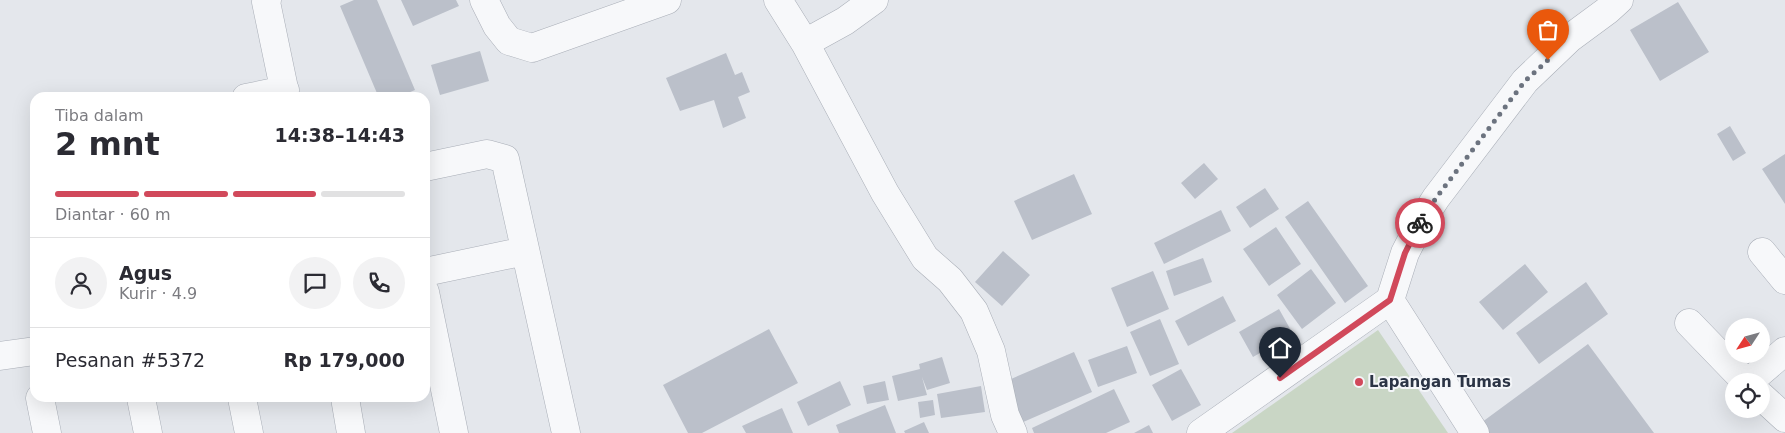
<!DOCTYPE html>
<html lang="id">
<meta charset="utf-8">
<style>
:root{--surface:#fff;--page:#f2f2f3;--text:#2b2b33;--muted:#7c7c81;--line:#e1e1e2;--accent:#d1495b}
body{margin:0;font-family:"DejaVu Sans",sans-serif;background:var(--page);color:var(--text);height:100vh;display:flex;flex-direction:column;font-size:19px;white-space:nowrap}
*{box-sizing:border-box;margin:0}
p{font-size:16px;color:var(--muted)}
.icon{flex:none;width:28px;height:28px;fill:none;stroke:currentColor;stroke-width:2;stroke-linecap:round;stroke-linejoin:round}
.map{position:relative;flex:1;overflow:hidden}
.details{position:absolute;left:30px;top:92px;width:400px;height:310px;display:flex;flex-direction:column;background:var(--surface);border-radius:15px;box-shadow:0 5px 20px #0002}
.details>*{flex:none}
.needle{width:32px;rotate:234deg}
.controls{position:absolute;left:1725px;top:318px;display:grid;gap:10px}
.controls a{display:grid;place-items:center;width:45px;height:45px;border-radius:50%;background:var(--surface);box-shadow:0 5px 20px #0002;font-size:25px}
.pin{position:absolute;display:grid;place-items:center;width:42px;height:42px;color:#fff;margin:-51px -21px;border-radius:50% 50% 50% 0;rotate:-45deg;box-shadow:0 0 5px #0007}
.pin .icon{rotate:45deg}
.courier{position:absolute;display:grid;place-items:center;width:50px;height:50px;margin:-25px;border:4px solid #d1495b;border-radius:50%;background:#fff;color:#222;box-shadow:0 1px 6px #0007}
.overview em{font-style:normal;font-weight:700}
.overview div{display:flex;flex-direction:column-reverse}
.overview{display:flex;align-items:center;justify-content:space-between;height:85px;padding:0 25px}
h1{font-size:32px;font-weight:700;line-height:38px}
.bar{display:grid;grid-template-columns:repeat(4,1fr);gap:8px 5px;align-content:center;height:60px;padding:0 25px}
.bar i{height:6px;border-radius:4px;background:var(--line)}
.bar .selected{background:var(--accent)}
.bar p{grid-column:span 4}
.line{display:flex;align-items:center;gap:12px;padding:0 25px;border-top:1px solid var(--line)}
.line div{flex:1}
.round{display:grid;place-items:center;flex:none;width:52px;height:52px;border-radius:26px;background:var(--page)}
.map>svg:first-child{display:block}
.green{fill:#c9d6c5}
.building{fill:#bbc0ca}
.lines{fill:none;stroke-linecap:round;stroke-linejoin:round}
.minor-casing{stroke:#a9aeb7;stroke-width:29}
.minor{stroke:#f7f8fa;stroke-width:28}
.done{stroke:#6c737f;stroke-width:5;stroke-dasharray:0 9}
.route{stroke:#d1495b;stroke-width:6}
.poi-dot{fill:#d1495b;stroke:#f4f6f9;stroke-width:2}
.labels{text-anchor:middle;dominant-baseline:central;stroke-width:4;stroke-linejoin:round;paint-order:stroke}
.poi-label{font-size:15px;font-weight:bold;fill:#2b3445;stroke:#f4f6f9;text-anchor:start}
</style>
<div class="map">
<svg width="1785" height="433" viewBox="0 0 1785 433">
<rect width="100%" height="100%" fill="#e4e7ec"/>
<path class="green" d="M1378,330L1448,433H1232Z"/>
<path class="building" d="M354,0H377L415,90L396,98H379L340,6Z
M401,0H456L459,6L413,26Z
M1678,2L1709,52L1660,81L1630,30Z
M480,51L489,81L440,95L431,65Z
M726,53L735,75L742,72L750,92L738,97L746,118L723,128L714,100L680,111L666,78Z
M1730,126L1746,153L1733,161L1717,134Z
M1785,154V204L1762,169Z
M1204,163L1218,179L1195,199L1181,183Z
M1074,174L1092,214L1032,240L1014,201Z
M1265,188L1279,209L1250,228L1236,207Z
M1308,201L1368,286L1345,303L1285,217Z
M1221,210L1231,231L1164,264L1154,243Z
M1276,227L1301,264L1269,286L1243,249Z
M1003,251L1030,275L1002,306L975,282Z
M1203,258L1212,282L1174,296L1166,271Z
M1525,264L1548,292L1503,330L1479,302Z
M1311,269L1336,303L1302,329L1277,295Z
M1153,271L1169,309L1127,327L1111,288Z
M1586,282L1608,314L1539,364L1516,333Z
M1223,296L1236,321L1188,346L1175,321Z
M1279,309L1293,334L1253,357L1239,332Z
M1160,319L1179,364L1150,376L1130,332Z
M769,329L798,383L702,433H688L663,385Z
M1588,344L1654,433H1478L1474,428Z
M1127,346L1137,373L1098,387L1088,360Z
M1074,352L1092,392L1021,423L1004,382Z
M942,357L950,383L927,390L922,377L927,395L898,401L892,376L920,369L919,364Z
M1181,369L1201,405L1172,421L1152,385Z
M840,381L851,405L808,426L797,402Z
M885,381L889,400L867,404L863,386Z
M981,386L985,412L941,418L937,394Z
M1114,389L1130,422L1106,433H1034L1032,428Z
M933,400L935,415L920,418L918,402Z
M885,405L896,433H839L836,425Z
M782,408L793,433H746L742,426Z
M924,422L929,433H905L904,431Z
M1149,425L1153,433H1134Z"/>
<g class="lines">
<g class="minor-casing">
<path id="minor" d="M267,0L266,2L286,98
M484,0L497,26L509,41L532,48L667,0
M778,0L805,43L885,193L925,258L950,280L974,311L991,351L1005,415L1013,433
M805,43L845,21L874,0
M246,98L285,90
M425,167L487,154L505,159L566,433
M1762,252L1785,280
M425,272L525,251
M425,292L454,433
M1689,323L1745,381
M0,356L35,351
M1750,381L1785,351
M1761,396L1785,418
M40,398L47,433
M141,398L148,433
M242,398L249,433
M345,398L351,433
M1201,433L1390,300
M1475,433L1390,300L1405,253L1422,220L1436,198L1525,81L1570,38L1608,10L1619,0"/>
</g>
<use href="#minor" class="minor"/>
</g>
<g class="lines">
<path class="done" d="M1420,223L1436,198L1525,81L1548,60"/>
<path class="route" d="M1280,378L1390,300L1405,253L1420,223"/>
</g>
<circle class="poi-dot" cx="1359" cy="382" r="5"/>
<g class="labels">
<g class="poi-label">
<text x="1369" y="382">Lapangan Tumas</text>
</g>
</g>
</svg>
<div class="controls">
<a><svg class="needle" viewBox="-14 -14 28 28"><path d="M0-13l5 13h-10z" fill="#e53935"/><path d="M0 13l5-13h-10z" fill="#7c7c81"/></svg></a>
<a><svg class="icon" aria-label="locate" viewBox="0 0 24 24"><circle cx="12" cy="12" r="6"/><path d="M12 2v4M12 18v4M2 12h4M18 12h4"/></svg></a>
</div>
<div class="pin" style="left:1548px;top:60px;background:#ea580c"><svg class="icon" aria-label="bag" viewBox="0 0 24 24"><path d="M5 8h14l-1 12H6zM9 8a3 3 0 0 1 6 0"/></svg></div>
<div class="pin" style="left:1280px;top:378px;background:#1f2937"><svg class="icon" aria-label="home" viewBox="0 0 24 24"><path d="M3 11l9-7 9 7M6 9v11h12V9"/></svg></div>
<div class="courier" style="left:1420px;top:223px"><svg class="icon" aria-label="bike" viewBox="0 0 24 24"><circle cx="6" cy="16" r="4"/><circle cx="18" cy="16" r="4"/><path d="M6 16l4-8h5l3 8M10 8l3 8H6M13 5h3"/></svg></div>
<section class="details">
<div class="overview"><div><h1>2 mnt</h1><p>Tiba dalam</p></div><em>14:38–14:43</em></div>
<div class="bar"><i class="selected"></i><i class="selected"></i><i class="selected"></i><i></i><p>Diantar · 60 m</p></div>
<div class="line" style="height:90px"><a class="round"><svg class="icon" aria-label="person" viewBox="0 0 24 24"><circle cx="12" cy="8" r="4"/><path d="M4 21q1-7 8-7t8 7"/></svg></a><div><b>Agus</b><p>Kurir · 4.9</p></div><a class="round"><svg class="icon" aria-label="chat" viewBox="0 0 24 24"><path d="M4 5h16v11H9l-5 4z"/></svg></a><a class="round"><svg class="icon" aria-label="phone" viewBox="0 0 24 24"><path d="M5 4h4l2 5-3 2q2 4 5 5l2-3 5 2v4C11 20 4 13 5 4z"/></svg></a></div>
<div class="line" style="height:65px"><div>Pesanan #5372</div><b>Rp 179,000</b></div>
</section>
</div>
